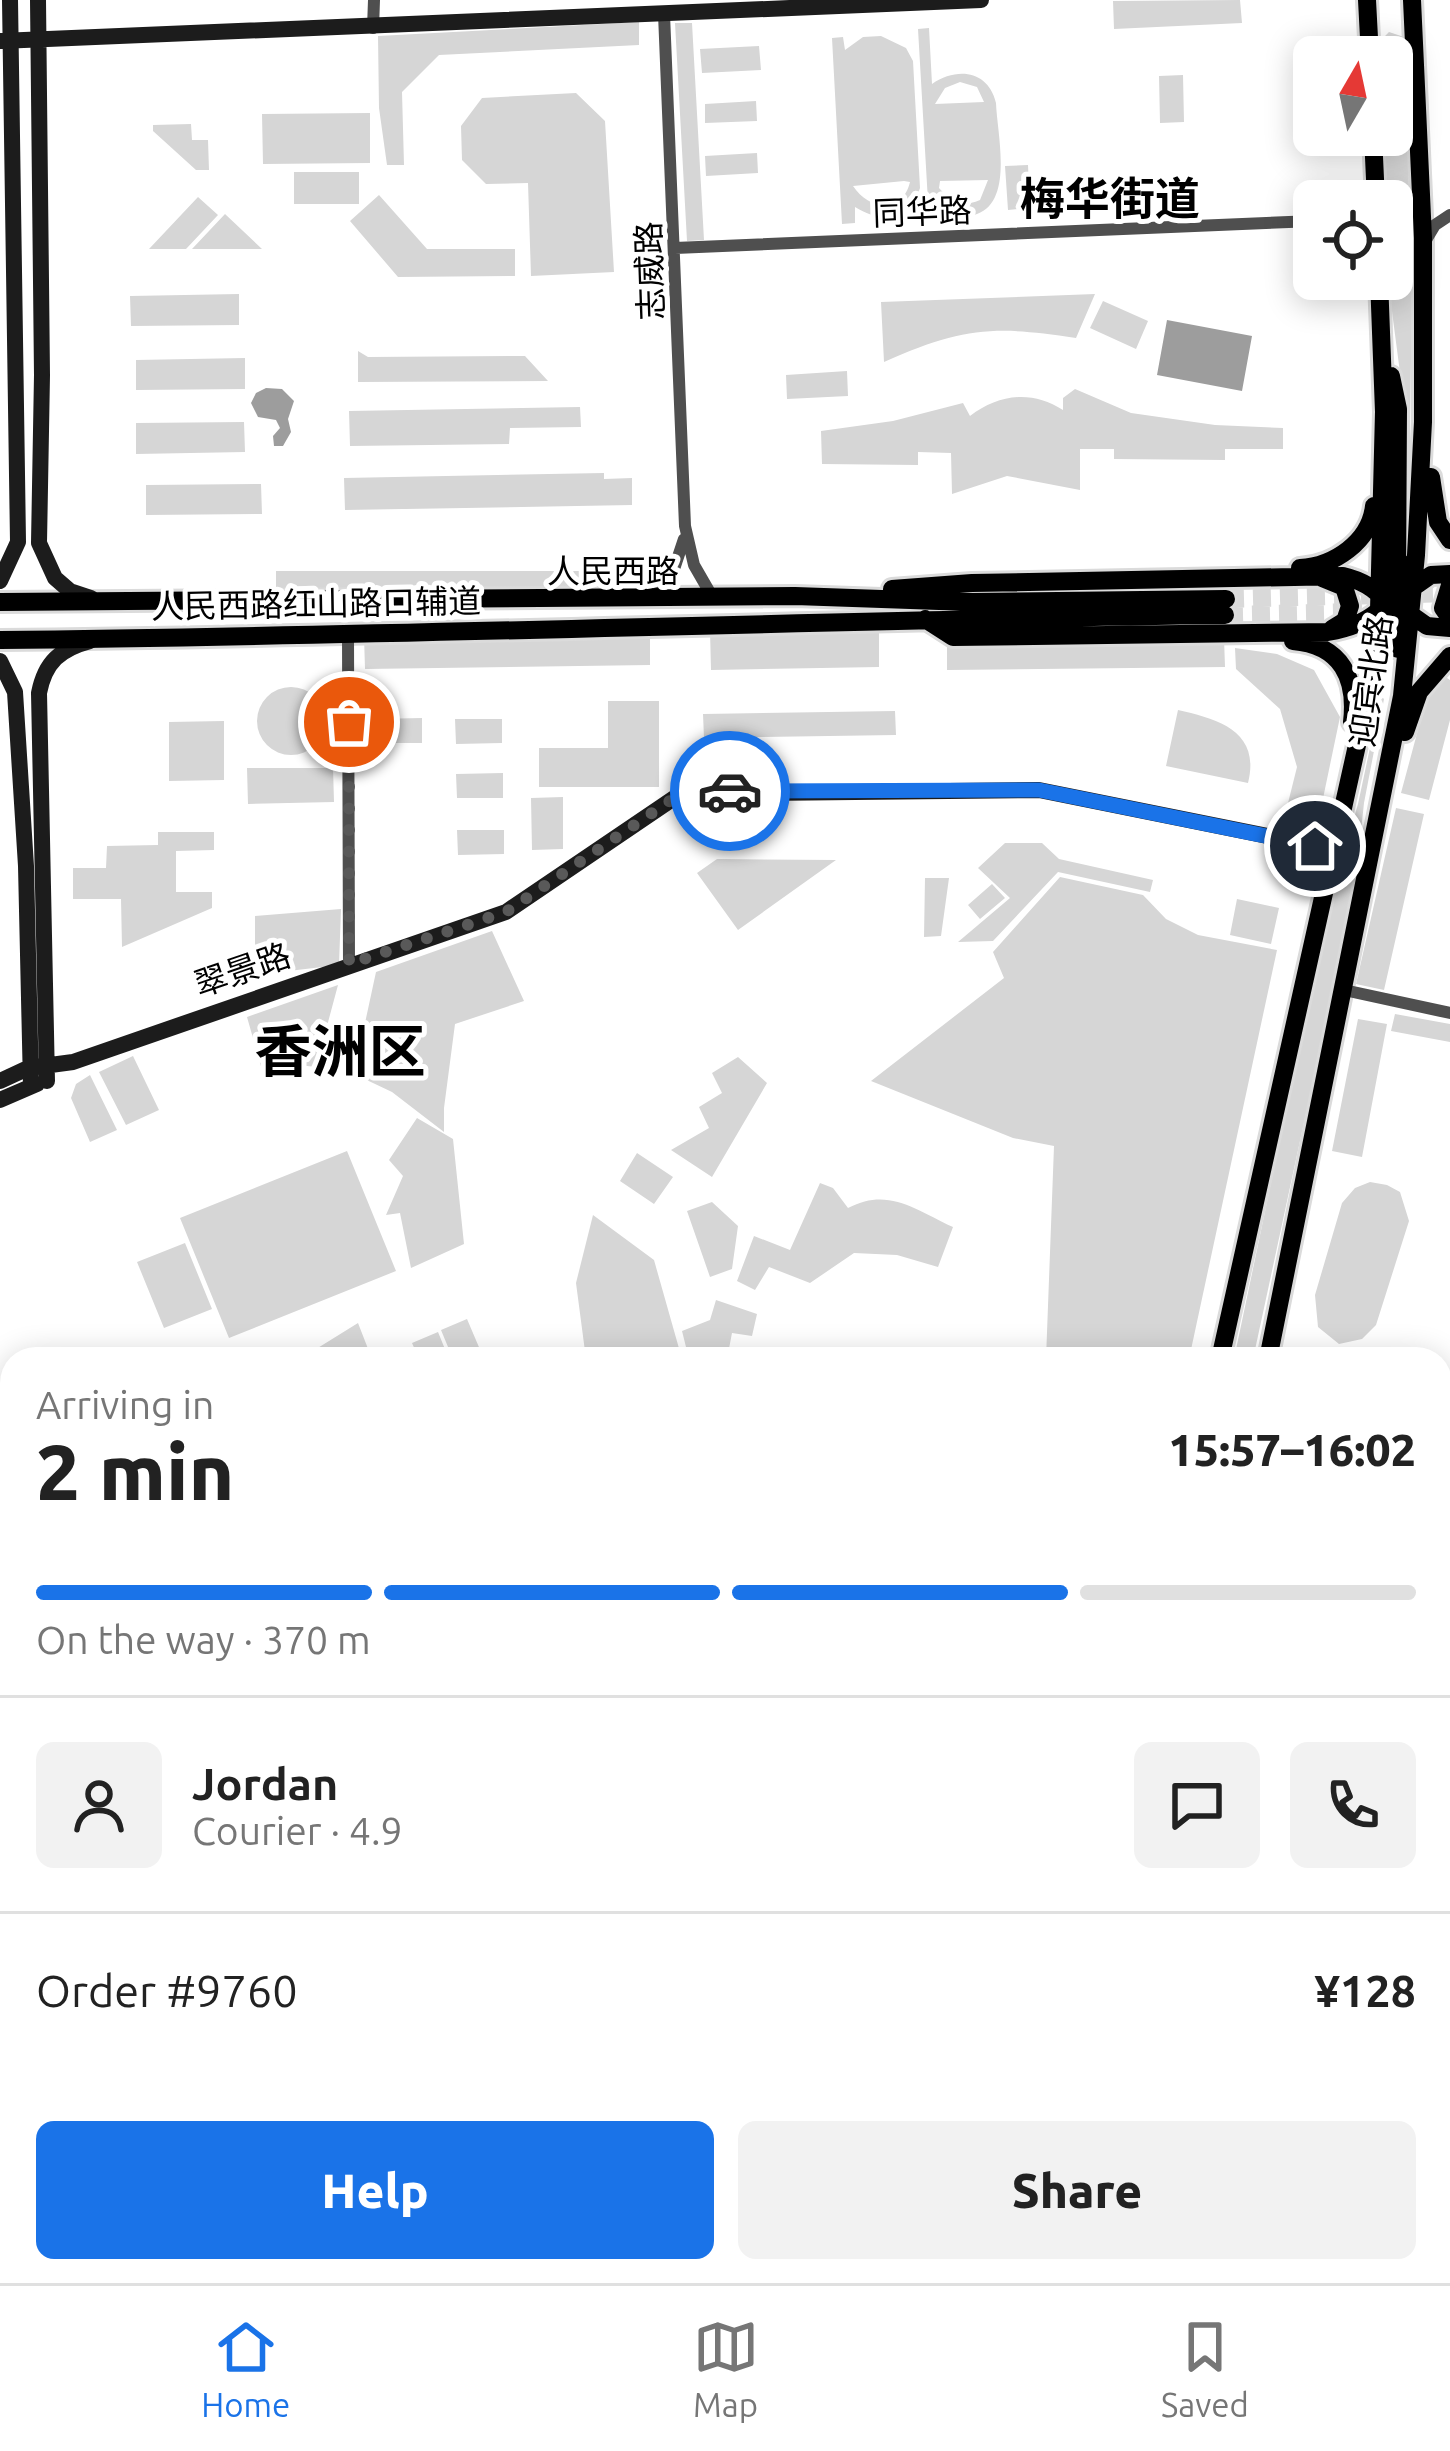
<!DOCTYPE html>
<meta charset="utf-8">
<style>
:root{--surface:#fff;--page:#f2f2f2;--text:#222;--muted:#767676;--line:#e0e0e0;--accent:#1a73e8}
body{margin:0;font-family:Ubuntu,"Noto Sans SC",sans-serif;background:var(--page);color:var(--text);height:100vh;display:flex;flex-direction:column;font-size:45px;white-space:nowrap}
*{box-sizing:border-box;margin:0}
p{font-size:39px;color:var(--muted)}
.icon{flex:none;width:66px;height:66px;fill:none;stroke:currentColor;stroke-width:2;stroke-linecap:round;stroke-linejoin:round}
.map{position:relative;flex:1;overflow:hidden}
.sheet{position:absolute;left:0px;top:1347px;width:1452px;height:936px;display:flex;flex-direction:column;background:var(--surface);border-radius:36px 36px 0 0;box-shadow:0 6px 30px #0003}
.sheet>*{flex:none}
.needle{width:78px;rotate:9deg}
.tools{position:absolute;left:1293px;top:36px;display:grid;gap:24px}
.tools a{display:grid;place-items:center;width:120px;height:120px;border-radius:18px;background:var(--surface);box-shadow:0 6px 30px #0003;font-size:60px}
.pin{position:absolute;display:grid;place-items:center;width:102px;height:102px;color:#fff;margin:-51px;border:6px solid #fff;border-radius:50%;box-shadow:0 3px 12px #0007}
.courier{position:absolute;display:grid;place-items:center;width:120px;height:120px;margin:-60px;border:9px solid #1a73e8;border-radius:50%;background:#fff;color:#222;box-shadow:0 3px 15px #0007}
.headline em{font-style:normal;font-weight:800}
.headline div{display:flex;flex-direction:column-reverse}
.headline{display:flex;align-items:center;justify-content:space-between;height:204px;padding:0 36px}
h1{font-size:78px;font-weight:800;line-height:90px}
.bar{display:grid;grid-template-columns:repeat(4,1fr);gap:18px 12px;align-content:center;height:144px;padding:0 36px}
.bar i{height:15px;border-radius:9px;background:var(--line)}
.bar .current{background:var(--accent)}
.bar p{grid-column:span 4}
.line{display:flex;align-items:center;gap:30px;padding:0 36px;border-top:3px solid var(--line)}
.line div{flex:1}
.round{display:grid;place-items:center;flex:none;width:126px;height:126px;border-radius:18px;background:var(--page)}
.button{display:flex;gap:24px;margin-top:auto;padding:24px 36px}
.button a{flex:1;height:138px;border-radius:18px;background:var(--accent);color:#fff;font-size:48px;font-weight:800;line-height:138px;text-align:center}
.button a+a{background:var(--page);color:var(--text)}
.menu{display:flex;justify-content:space-around;align-items:center;height:168px;border-top:3px solid var(--line);background:var(--surface);font-size:33px;color:var(--muted)}
.menu a{display:grid;justify-items:center;gap:6px}
.menu .current{color:var(--accent)}
.map>svg:first-child{display:block}
.green{fill:#d6d6d6;fill-rule:evenodd}
.water{fill:#9d9d9d}
.lines{fill:none;stroke-linecap:round;stroke-linejoin:round}
.canal{stroke:#9d9d9d;stroke-width:10}
.primary-tunnel{stroke:#d9d9d9;stroke-width:18;stroke-dasharray:18 9;stroke-linecap:butt}
.primary-casing{stroke:#dbdbdb;stroke-width:24}
.street{stroke:#4f4f4f;stroke-width:12}
.secondary{stroke:#1c1c1c;stroke-width:16}
.primary{stroke:#000;stroke-width:18}
.done{stroke:#595959;stroke-width:12;stroke-dasharray:0 21.6}
.route{stroke:#1a73e8;stroke-width:15}
.labels{text-anchor:middle;dominant-baseline:central;stroke-width:10;stroke-linejoin:round;paint-order:stroke}
.street-label{font-size:33px;fill:#000;stroke:#fff}
.district-label{font-size:45px;font-weight:bold;fill:#000;stroke:#fff}
.town-label{font-size:57px;font-weight:bold;fill:#000;stroke:#fff}
</style>
<div class="map">
<svg width="1450" height="2283" viewBox="0 0 1450 2283">
<rect width="100%" height="100%" fill="#fff"/>
<path class="green" d="M1240,0L1242,23L1114,29L1113,1Z
M639,22V45L439,55L402,92L404,165H387L379,108L378,36Z
M675,23H692L704,240L687,241Z
M929,28L932,84C957,67 988,70 996,103C997,133 1014,201 977,214C962,219 951,215 940,206L941,218L929,219L918,29ZM960,82L977,87L984,102L935,104L945,88ZM988,180L980,200C961,208 952,203 939,188L940,181Z
M1389,32L1404,37L1412,278L1409,518L1404,517V403L1391,304L1392,201H1387L1385,135H1392V57H1383L1382,39Z
M881,36L906,48L913,61L920,188C909,221 882,224 855,207V223L842,224L832,38L843,37L845,50L863,37ZM904,181L910,182C902,215 869,210 853,186Z
M759,46L761,70L702,73L700,49Z
M1183,75L1184,122L1160,123L1159,76Z
M576,93L605,121L614,272L531,276L528,183L486,184L462,160L461,126L482,98Z
M756,101L757,121L705,123V104Z
M370,113V163L263,164L262,114Z
M191,124L192,140H208L209,170H196L153,131V125Z
M757,153L758,173L706,176L705,156Z
M1028,165L1030,208L1008,210L1005,166Z
M294,172H359V204H294Z
M379,195L427,249H515V276L398,277L350,221Z
M198,197L218,215L186,249H149Z
M225,214L262,249H192Z
M239,294V325L131,326L130,296Z
M1095,294L1076,338C994,325 961,328 884,362L881,302Z
M1103,301L1148,321L1136,349L1090,328Z
M358,351L368,357L525,356L548,381L358,382Z
M245,358V389L136,390V360Z
M847,371L848,396L787,399L786,375Z
M1075,389L1131,413L1215,425L1283,428V449H1225V460L1114,459V449H1080V490L1007,476L952,494L951,453L918,452V465L822,464L821,431L893,421L963,403L970,416C999,394 1032,390 1063,410V398Z
M580,407L581,427L510,428L509,444L350,446L349,411Z
M244,422L245,452L136,454V423Z
M604,473V479L632,478V505L345,510L344,478Z
M261,484L262,514L146,515V485Z
M276,571H664L643,594L276,597Z
M879,627V667L711,670L710,630Z
M650,632V665L365,669L364,636Z
M1224,638L1225,667L947,670V642Z
M1235,648L1277,654L1314,670L1340,717L1316,832L1283,823L1297,767L1280,709L1236,669Z
M1444,676L1450,680V720L1429,800L1401,793L1426,700Z
M257 721a34 34 0 1 1 68 0a34 34 0 1 1-68 0Z
M1381,696L1384,699L1364,803L1355,886L1253,1359H1234L1331,897L1358,804Z
M608,701H659V787H539V748H608Z
M1178,710C1218,719 1261,731 1248,783L1166,766Z
M895,711L896,735L704,738L703,714Z
M422,718V743H376L375,719Z
M455,719H502V743L456,744Z
M224,721V780L169,781V722Z
M247,768H333L334,802L248,804Z
M503,773V798H457L456,774Z
M563,797V849L532,850L531,798Z
M1396,808L1424,814L1384,990L1356,984Z
M457,830H504V854L458,855Z
M158,832H214V850L176,851V892H212V908L122,947L121,899H73V868H106L107,846L158,845Z
M1005,843H1042L1059,859L1153,880L1150,892L1058,872L993,941L958,942L1010,898L978,868Z
M717,859L836,860L738,930L697,873Z
M1060,877L1143,895L1166,919L1198,935L1277,950L1189,1359H1046L1054,1146L1013,1138L871,1081L1004,978L993,952Z
M925,878H949L941,936L924,937Z
M992,884L1005,898L980,919L968,905Z
M1237,899L1279,908L1271,944L1230,935Z
M341,909L339,965L255,975V916Z
M492,931L524,1001L455,1024L444,1108V1132L392,1092L354,1074L376,972Z
M338,985L316,1067L281,1063L262,1070L247,1017Z
M1395,1014L1450,1024V1042L1391,1031Z
M1358,1019L1387,1024L1362,1157L1332,1151Z
M133,1056L159,1110L126,1125L99,1072Z
M738,1057L767,1083L712,1177L671,1150L709,1128L699,1107L722,1093L712,1073Z
M90,1075L117,1130L90,1142L71,1098L76,1084Z
M417,1118L453,1139L464,1244L411,1268L400,1213L386,1215L403,1176L389,1160Z
M347,1151L396,1271L229,1338L180,1218Z
M637,1153L673,1177L654,1204L620,1181Z
M1370,1182L1387,1185L1400,1192L1409,1221L1376,1325L1362,1339L1339,1344L1318,1327L1315,1295L1342,1203L1355,1188Z
M820,1183L833,1188L848,1208C888,1187 914,1209 953,1227L938,1267L897,1255L854,1253L810,1283L769,1267L755,1290L737,1281L754,1236L790,1250Z
M712,1202L738,1226L732,1269L710,1277L687,1211Z
M593,1215L654,1260L682,1359H586L576,1283Z
M185,1243L212,1309L164,1328L137,1262Z
M716,1300L757,1314L752,1336L732,1333L727,1359H689L682,1331L710,1320Z
M467,1319L484,1359H453L441,1330Z
M358,1323L372,1359H300Z
M438,1332L449,1359H419L412,1343Z
M11,1798H12V2215L0,2212V1836L4,1835Z
M92,2271H288L297,2283H103Z
M316,2271H475L481,2272L484,2283H435L377,2276L376,2283H325Z
M631,2271H764L762,2283H707Z
M1208,2271L1271,2277L1270,2283H1206Z"/>
<path class="water" d="M1167,320L1252,336L1242,391L1157,375Z
M266,388L282,389L294,401L288,419L291,432L283,446H274L273,436L280,428L276,420L258,417L251,403L256,393Z"/>
<g class="lines">
<path class="canal" d="M1440,1916L1450,1926"/>
<path class="primary-tunnel" d="M1226,599L1450,593
M1225,615L1358,612"/>
<g class="primary-casing">
<path id="primary" d="M1367,0L1370,57
M1373,135L1376,201
M1391,376L1398,409L1397,587L1410,614L1427,626L1450,628
M1431,477L1438,522L1450,540
M1300,568C1334,566 1370,542 1374,506
M1322,578L1344,587L1350,606L1345,621L1332,629
M1450,585L1443,608L1450,618
M892,589L972,583L1343,576C1381,585 1399,610 1398,649
M1411,589L1431,575L1450,574
M0,602L795,596L968,602L1226,599
M925,619L953,637L1328,632C1379,623 1386,605 1412,563
M0,640C408,636 816,620 1225,615
M1293,641C1342,645 1357,679 1352,722
M1405,732L1419,692L1450,656
M1220,1359L1370,687L1379,610L1384,412L1379,279
M1268,1359L1402,696L1416,555L1423,422V238L1412,0
M1031,2283L1034,2271
M1072,2283L1075,2271"/>
</g>
<path class="street" d="M664,14L685,526L694,565L713,598
M373,28L374,0
M1426,240L1435,225L1450,215
M675,248L1314,221
M652,599L671,578L684,539
M348,634L349,965
M1344,990L1450,1013
M1440,1465L1450,1467
M1440,1796L1450,1798"/>
<path class="secondary" d="M38,0L42,375L39,543L55,578L70,591L91,598
M0,41L981,0
M0,581L18,542L10,0
M0,661L15,692L26,866L31,1086
M0,1081L28,1068L73,1062L506,912L680,794L1039,790L1332,849
M47,1081L39,693C45,662 60,649 90,641
M0,1100L37,1084"/>
<use href="#primary" class="primary"/>
</g>
<g class="lines">
<path class="done" d="M349,722V964L506,912L680,794L730,791"/>
<path class="route" d="M730,791L1039,790L1315,846"/>
</g>
<g class="labels">
<g class="street-label">
<text transform="translate(922 211) rotate(-2)">同华路</text>
<text transform="translate(649 271) rotate(-92)">志威路</text>
<text x="613" y="570">人民西路</text>
<text transform="translate(316 603) rotate(-1)">人民西路红山路口辅道</text>
<text transform="translate(1370 681) rotate(-82)">迎宾北路</text>
<text transform="translate(242 969) rotate(-19)">翠景路</text>
</g>
<g class="district-label">
<text x="1110" y="198">梅华街道</text>
</g>
<g class="town-label">
<text x="340" y="1051">香洲区</text>
</g>
</g>
</svg>
<div class="tools">
<a><svg class="needle" viewBox="-14 -14 28 28"><path d="M0-13l5 13h-10z" fill="#e53935"/><path d="M0 13l5-13h-10z" fill="#767676"/></svg></a>
<a><svg class="icon" aria-label="locate" viewBox="0 0 24 24"><circle cx="12" cy="12" r="6"/><path d="M12 2v4M12 18v4M2 12h4M18 12h4"/></svg></a>
</div>
<div class="pin" style="left:349px;top:722px;background:#ea580c"><svg class="icon" aria-label="bag" viewBox="0 0 24 24"><path d="M5 8h14l-1 12H6zM9 8a3 3 0 0 1 6 0"/></svg></div>
<div class="pin" style="left:1315px;top:846px;background:#1f2937"><svg class="icon" aria-label="home" viewBox="0 0 24 24"><path d="M3 11l9-7 9 7M6 9v11h12V9"/></svg></div>
<div class="courier" style="left:730px;top:791px"><svg class="icon" aria-label="car" viewBox="0 0 24 24"><path d="M5 17H2v-5l4-1 3-4h7l3 4 3 1v5h-3M9 17h6M6 11h13"/><circle cx="7" cy="17" r="2"/><circle cx="17" cy="17" r="2"/></svg></div>
<section class="sheet">
<div class="headline"><div><h1>2 min</h1><p>Arriving in</p></div><em>15:57–16:02</em></div>
<div class="bar"><i class="current"></i><i class="current"></i><i class="current"></i><i></i><p>On the way · 370 m</p></div>
<div class="line" style="height:216px"><a class="round"><svg class="icon" aria-label="person" viewBox="0 0 24 24"><circle cx="12" cy="8" r="4"/><path d="M4 21q1-7 8-7t8 7"/></svg></a><div><b>Jordan</b><p>Courier · 4.9</p></div><a class="round"><svg class="icon" aria-label="chat" viewBox="0 0 24 24"><path d="M4 5h16v11H9l-5 4z"/></svg></a><a class="round"><svg class="icon" aria-label="phone" viewBox="0 0 24 24"><path d="M5 4h4l2 5-3 2q2 4 5 5l2-3 5 2v4C11 20 4 13 5 4z"/></svg></a></div>
<div class="line" style="height:156px"><div>Order #9760</div><b>¥128</b></div>
<div class="button"><a>Help</a><a>Share</a></div>
</section>
</div>
<nav class="menu">
<a class="current"><svg class="icon" aria-label="home" viewBox="0 0 24 24"><path d="M3 11l9-7 9 7M6 9v11h12V9"/></svg>Home</a>
<a><svg class="icon" aria-label="map" viewBox="0 0 24 24"><path d="M3 6l6-2 6 2 6-2v14l-6 2-6-2-6 2zM9 4v14M15 6v14"/></svg>Map</a>
<a><svg class="icon" aria-label="saved" viewBox="0 0 24 24"><path d="M7 4h10v16l-5-4-5 4z"/></svg>Saved</a>
</nav>
